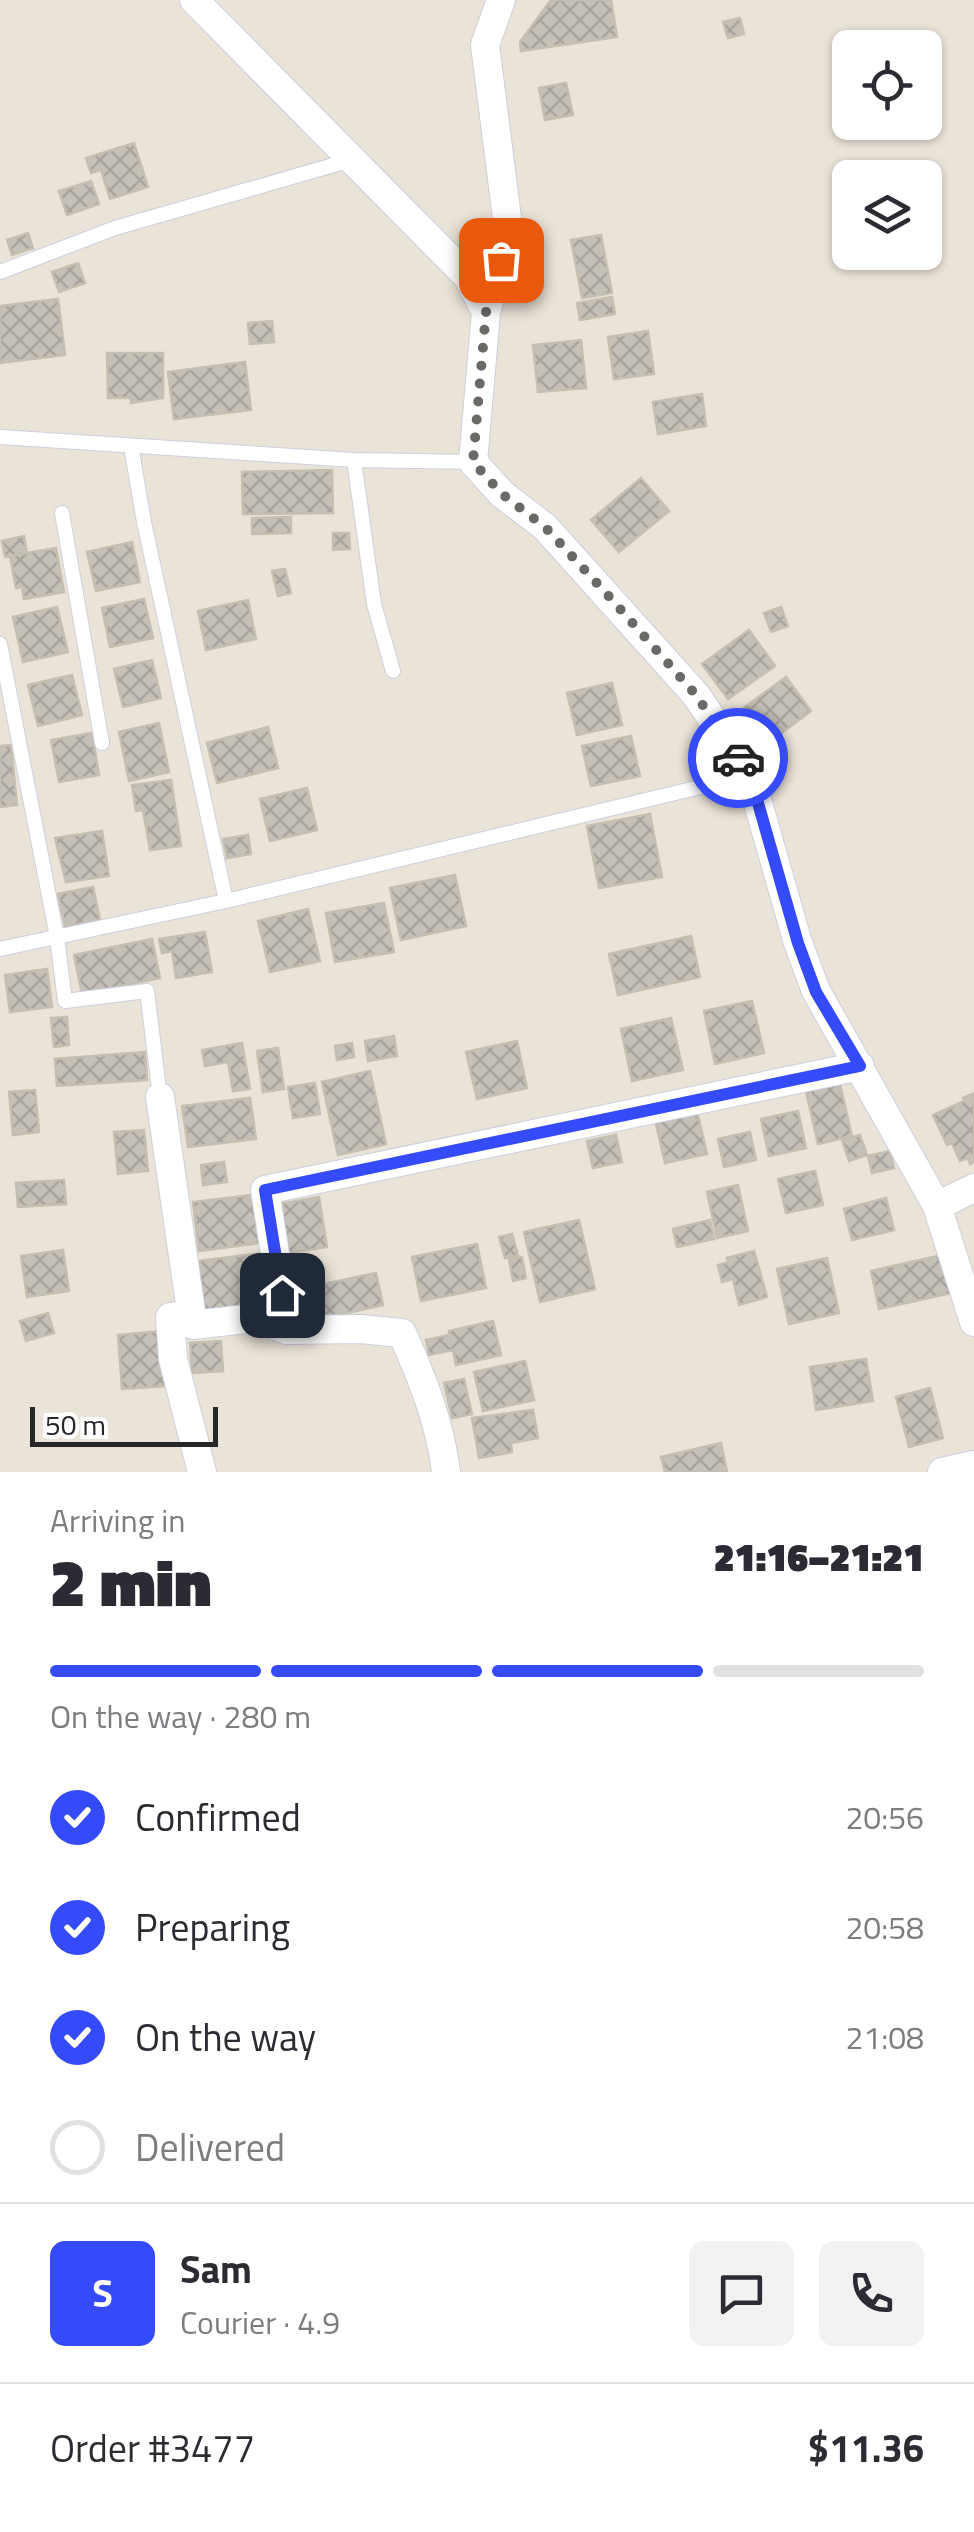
<!DOCTYPE html>
<meta charset="utf-8">
<style>
:root{--surface:#fff;--page:#f2f2f3;--text:#2b2b33;--muted:#7c7c81;--line:#e1e1e2;--accent:#354af9}
body{margin:0;font-family:"Titillium Web",sans-serif;background:var(--page);color:var(--text);height:100vh;display:flex;flex-direction:column;font-size:38px;white-space:nowrap}
*{box-sizing:border-box;margin:0}
p{font-size:32px;color:var(--muted)}
.icon{flex:none;width:55px;height:55px;fill:none;stroke:currentColor;stroke-width:2;stroke-linecap:round;stroke-linejoin:round}
.map{position:relative;height:1472px;overflow:hidden}
.details{display:flex;flex-direction:column;background:var(--surface);flex:1}
.details>*{flex:none}
.tools{position:absolute;left:832px;top:30px;display:grid;gap:20px}
.tools a{display:grid;place-items:center;width:110px;height:110px;border-radius:15px;background:var(--surface);box-shadow:0 2px 8px #0004;font-size:50px}
.scale{position:absolute;left:30px;bottom:25px;width:188px;box-sizing:border-box;padding-left:10px;border:5px solid #272727;border-top:0;font-size:28px;line-height:35px;white-space:nowrap;color:#272727;-webkit-text-stroke:8px #fff;paint-order:stroke}
.pin{position:absolute;display:grid;place-items:center;width:85px;height:85px;color:#fff;margin:-42px;border-radius:20px;box-shadow:0 5px 15px #0006}
.courier{position:absolute;display:grid;place-items:center;width:100px;height:100px;margin:-50px;border:8px solid #354af9;border-radius:50%;background:#fff;color:#222;box-shadow:0 2px 12px #0007}
.overview em{font-style:normal;font-weight:800}
.overview div{display:flex;flex-direction:column-reverse}
.overview{display:flex;align-items:center;justify-content:space-between;height:170px;padding:0 50px}
h1{font-size:65px;font-weight:800;line-height:75px}
.bar{display:grid;grid-template-columns:repeat(4,1fr);gap:15px 10px;align-content:center;height:120px;padding:0 50px}
.bar i{height:12px;border-radius:8px;background:var(--line)}
.bar .current{background:var(--accent)}
.bar p{grid-column:span 4}
.line{display:flex;align-items:center;gap:25px;padding:0 50px;border-top:2px solid var(--line)}
.line div{flex:1}
.round{display:grid;place-items:center;flex:none;width:105px;height:105px;border-radius:15px;background:var(--page)}
ol{padding:0 50px;list-style:none}
li{display:flex;align-items:center;gap:30px;height:110px}
li p{margin-inline-start:auto}
li .icon{padding:10px;border-radius:50%;background:var(--accent);color:#fff;stroke-width:4}
li:last-child{color:var(--muted)}
li i{width:55px;height:55px;border:5px solid var(--line);border-radius:50%}
.map>svg:first-child{display:block}
.building{fill:url(#building-cross-hatch);stroke:#c5bfb2;stroke-width:2.5}
.lines{fill:none;stroke-linecap:round;stroke-linejoin:round}
.service-casing{stroke:#cdcfe0;stroke-width:16}
.minor-casing{stroke:#cdcfe0;stroke-width:30}
.service{stroke:#fff;stroke-width:14}
.minor{stroke:#fff;stroke-width:28}
.done{stroke:#6b6965;stroke-width:10;stroke-dasharray:0 18}
.route{stroke:#354af9;stroke-width:12}
</style>
<div class="map">
<svg width="974" height="1472" viewBox="0 0 974 1472">
<defs>
<pattern id="building-cross-hatch" width="8" height="8" patternUnits="userSpaceOnUse" patternTransform="scale(2.5)"><rect width="8" height="8" fill="#c5c0b8"/><path d="M0 0l8 8M0 8l8-8" fill="none" stroke="#a9a59e"/></pattern>
</defs>
<rect width="100%" height="100%" fill="#eae3d8"/>
<path class="building" d="M551,0H611L617,37L521,51L520,42Z
M740,18L744,34L728,38L723,22Z
M566,83L573,115L545,120L539,88Z
M134,143L148,187L110,199L101,170L91,173L86,158Z
M91,181L99,204L67,215L59,191Z
M28,233L33,248L12,255L7,240Z
M601,235L612,293L582,298L571,240Z
M78,263L85,283L59,292L52,272Z
M612,297L615,314L580,320L577,303Z
M58,299L65,355L0,363V306Z
M272,321L274,342L250,344L248,323Z
M648,331L654,374L614,379L608,337Z
M581,340L586,388L538,392L533,345Z
M107,353H163V398L131,403V398H108Z
M245,362L251,410L174,419L168,372Z
M702,394L706,426L658,434L653,402Z
M332,470L333,513L243,514L242,472Z
M641,478L669,511L619,552L591,520Z
M291,517V533L252,534V518Z
M333,533H349L350,549L333,550Z
M24,536L27,553L5,557L2,541Z
M132,542L140,582L96,591L87,552Z
M56,548L64,592L24,599L22,587L16,588L10,556Z
M285,569L291,593L278,596L272,571Z
M144,599L153,638L110,647L102,608Z
M248,600L256,639L206,650L198,611Z
M57,607L68,652L23,662L13,617Z
M781,607L788,626L771,632L764,613Z
M749,630L775,666L728,699L702,664Z
M152,660L161,698L123,707L114,669Z
M72,675L82,715L38,726L28,685Z
M786,677L811,711L764,746L738,712Z
M612,683L622,725L577,735L567,693Z
M159,723L169,772L129,781L119,732Z
M268,727L278,768L217,783L207,743Z
M92,733L99,775L59,782L51,740Z
M631,736L640,776L591,786L582,746Z
M715,742L723,757L703,768L695,752Z
M11,745L17,805L0,807V746Z
M171,780L181,846L150,850L143,810L136,811L132,785Z
M307,788L317,830L270,841L260,799Z
M650,814L662,877L599,888L587,826Z
M102,831L109,876L66,882L55,838Z
M248,835L251,854L227,858L223,839Z
M455,875L466,926L401,940L390,888Z
M93,887L100,920L65,927L58,894Z
M384,903L394,952L335,962L326,913Z
M308,909L320,961L270,972L258,921Z
M205,932L212,972L176,978L172,951L162,953L159,939Z
M691,936L700,977L618,995L609,954Z
M152,939L160,978L82,994L74,955Z
M47,969L52,1007L10,1012L5,975Z
M752,1001L764,1053L715,1064L704,1011Z
M67,1017L69,1045L54,1047L51,1018Z
M671,1018L683,1070L632,1081L621,1029Z
M394,1036L397,1056L368,1061L365,1041Z
M517,1041L527,1088L477,1099L466,1052Z
M242,1043L250,1089L233,1091L228,1062L205,1066L202,1050Z
M352,1043L354,1057L337,1060L335,1046Z
M278,1048L284,1089L263,1092L257,1051Z
M145,1052L147,1080L57,1086L55,1059Z
M370,1071L386,1144L338,1155L322,1082Z
M839,1080L852,1136L818,1144L805,1087Z
M315,1083L320,1114L293,1118L288,1087Z
M35,1090L39,1132L13,1135L9,1092Z
M974,1093V1162L970,1164L968,1158L960,1161L952,1143L947,1145L933,1115L964,1101L963,1098Z
M250,1098L256,1139L188,1147L182,1106Z
M697,1111L707,1154L665,1163L655,1120Z
M798,1111L806,1148L769,1156L761,1119Z
M144,1130L148,1171L118,1174L114,1132Z
M750,1132L756,1160L724,1167L718,1139Z
M616,1135L622,1162L593,1168L587,1141Z
M860,1135L867,1155L849,1161L842,1140Z
M890,1151L894,1168L872,1173L868,1156Z
M224,1162L227,1182L203,1185L201,1165Z
M815,1171L823,1205L786,1213L778,1179Z
M64,1180L66,1204L18,1207L16,1183Z
M738,1185L748,1231L717,1238L707,1192Z
M253,1195L260,1243L199,1251L193,1202Z
M319,1197L327,1247L277,1255L268,1206Z
M886,1198L894,1230L852,1240L844,1209Z
M579,1220L595,1289L540,1302L524,1232Z
M710,1220L714,1239L677,1247L673,1229Z
M512,1234L518,1255L505,1258L499,1237Z
M477,1244L486,1288L421,1301L412,1257Z
M63,1250L69,1291L27,1297L21,1256Z
M754,1251L767,1297L739,1305L733,1279L722,1282L718,1265L728,1262L727,1258Z
M263,1253L270,1303L196,1312L190,1262Z
M942,1255L951,1293L879,1309L871,1271Z
M522,1257L526,1278L513,1281L509,1259Z
M827,1258L839,1313L789,1324L777,1269Z
M376,1273L383,1305L311,1321L304,1288Z
M48,1313L54,1333L26,1341L20,1321Z
M493,1321L501,1355L456,1365L453,1350L429,1355L426,1340L449,1335V1331Z
M162,1331L167,1386L122,1389L118,1335Z
M221,1341L223,1371L192,1373L190,1343Z
M866,1359L873,1401L816,1410L810,1367Z
M525,1361L534,1400L483,1411L474,1372Z
M464,1379L472,1414L452,1418L444,1383Z
M930,1388L943,1438L909,1447L896,1397Z
M533,1410L538,1438L511,1443L512,1452L479,1458L472,1418Z
M721,1443L727,1472H665L661,1457Z"/>
<g class="lines">
<g class="service-casing">
<path id="service" d="M0,272L115,228L351,160
M0,437L354,460L473,462
M131,446L144,522L226,901
M354,460L374,604L393,671
M62,513L102,743
M0,644L57,937L65,1001L147,991L160,1097
M0,949L226,901L750,775"/>
</g>
<g class="minor-casing">
<path id="minor" d="M194,0L468,277L486,312L473,462L502,494L545,527L696,695L750,775L798,943L816,991L937,1206L974,1322
M486,312L509,234L485,45L501,0
M160,1097L193,1325L254,1318L287,1330L360,1329L402,1333C422,1378 440,1422 446,1472
M937,1206L974,1188
M190,1314L170,1317L173,1359L202,1472
M287,1330L265,1190L860,1066
M942,1472L974,1465"/>
</g>
<use href="#service" class="service"/>
<use href="#minor" class="minor"/>
</g>
<g class="lines">
<path class="done" d="M501,260L486,312L473,462L502,494L545,527L605,592L696,695L738,758"/>
<path class="route" d="M282,1295L265,1190L860,1066L816,992L798,943L750,775L738,758"/>
</g>
</svg>
<div class="tools">
<a><svg class="icon" aria-label="locate" viewBox="0 0 24 24"><circle cx="12" cy="12" r="6"/><path d="M12 2v4M12 18v4M2 12h4M18 12h4"/></svg></a>
<a><svg class="icon" aria-label="layers" viewBox="0 0 24 24"><path d="M12 4l9 5-9 5-9-5zM3 14l9 5 9-5"/></svg></a>
</div>
<div class="scale">50 m</div>
<div class="pin" style="left:501px;top:260px;background:#ea580c"><svg class="icon" aria-label="bag" viewBox="0 0 24 24"><path d="M5 8h14l-1 12H6zM9 8a3 3 0 0 1 6 0"/></svg></div>
<div class="pin" style="left:282px;top:1295px;background:#1f2937"><svg class="icon" aria-label="home" viewBox="0 0 24 24"><path d="M3 11l9-7 9 7M6 9v11h12V9"/></svg></div>
<div class="courier" style="left:738px;top:758px"><svg class="icon" aria-label="car" viewBox="0 0 24 24"><path d="M5 17H2v-5l4-1 3-4h7l3 4 3 1v5h-3M9 17h6M6 11h13"/><circle cx="7" cy="17" r="2"/><circle cx="17" cy="17" r="2"/></svg></div>
</div>
<section class="details">
<div class="overview"><div><h1>2 min</h1><p>Arriving in</p></div><em>21:16–21:21</em></div>
<div class="bar"><i class="current"></i><i class="current"></i><i class="current"></i><i></i><p>On the way · 280 m</p></div>
<ol>
<li><svg class="icon" aria-label="check" viewBox="0 0 24 24"><path d="M5 12l5 5 9-10"/></svg>Confirmed<p>20:56</p></li>
<li><svg class="icon" aria-label="check" viewBox="0 0 24 24"><path d="M5 12l5 5 9-10"/></svg>Preparing<p>20:58</p></li>
<li><svg class="icon" aria-label="check" viewBox="0 0 24 24"><path d="M5 12l5 5 9-10"/></svg>On the way<p>21:08</p></li>
<li><i></i>Delivered</li>
</ol>
<div class="line" style="height:180px"><b class="round" style="background:var(--accent);color:#fff">S</b><div><b>Sam</b><p>Courier · 4.9</p></div><a class="round"><svg class="icon" aria-label="chat" viewBox="0 0 24 24"><path d="M4 5h16v11H9l-5 4z"/></svg></a><a class="round"><svg class="icon" aria-label="phone" viewBox="0 0 24 24"><path d="M5 4h4l2 5-3 2q2 4 5 5l2-3 5 2v4C11 20 4 13 5 4z"/></svg></a></div>
<div class="line" style="height:130px"><div>Order #3477</div><b>$11.36</b></div>
</section>
